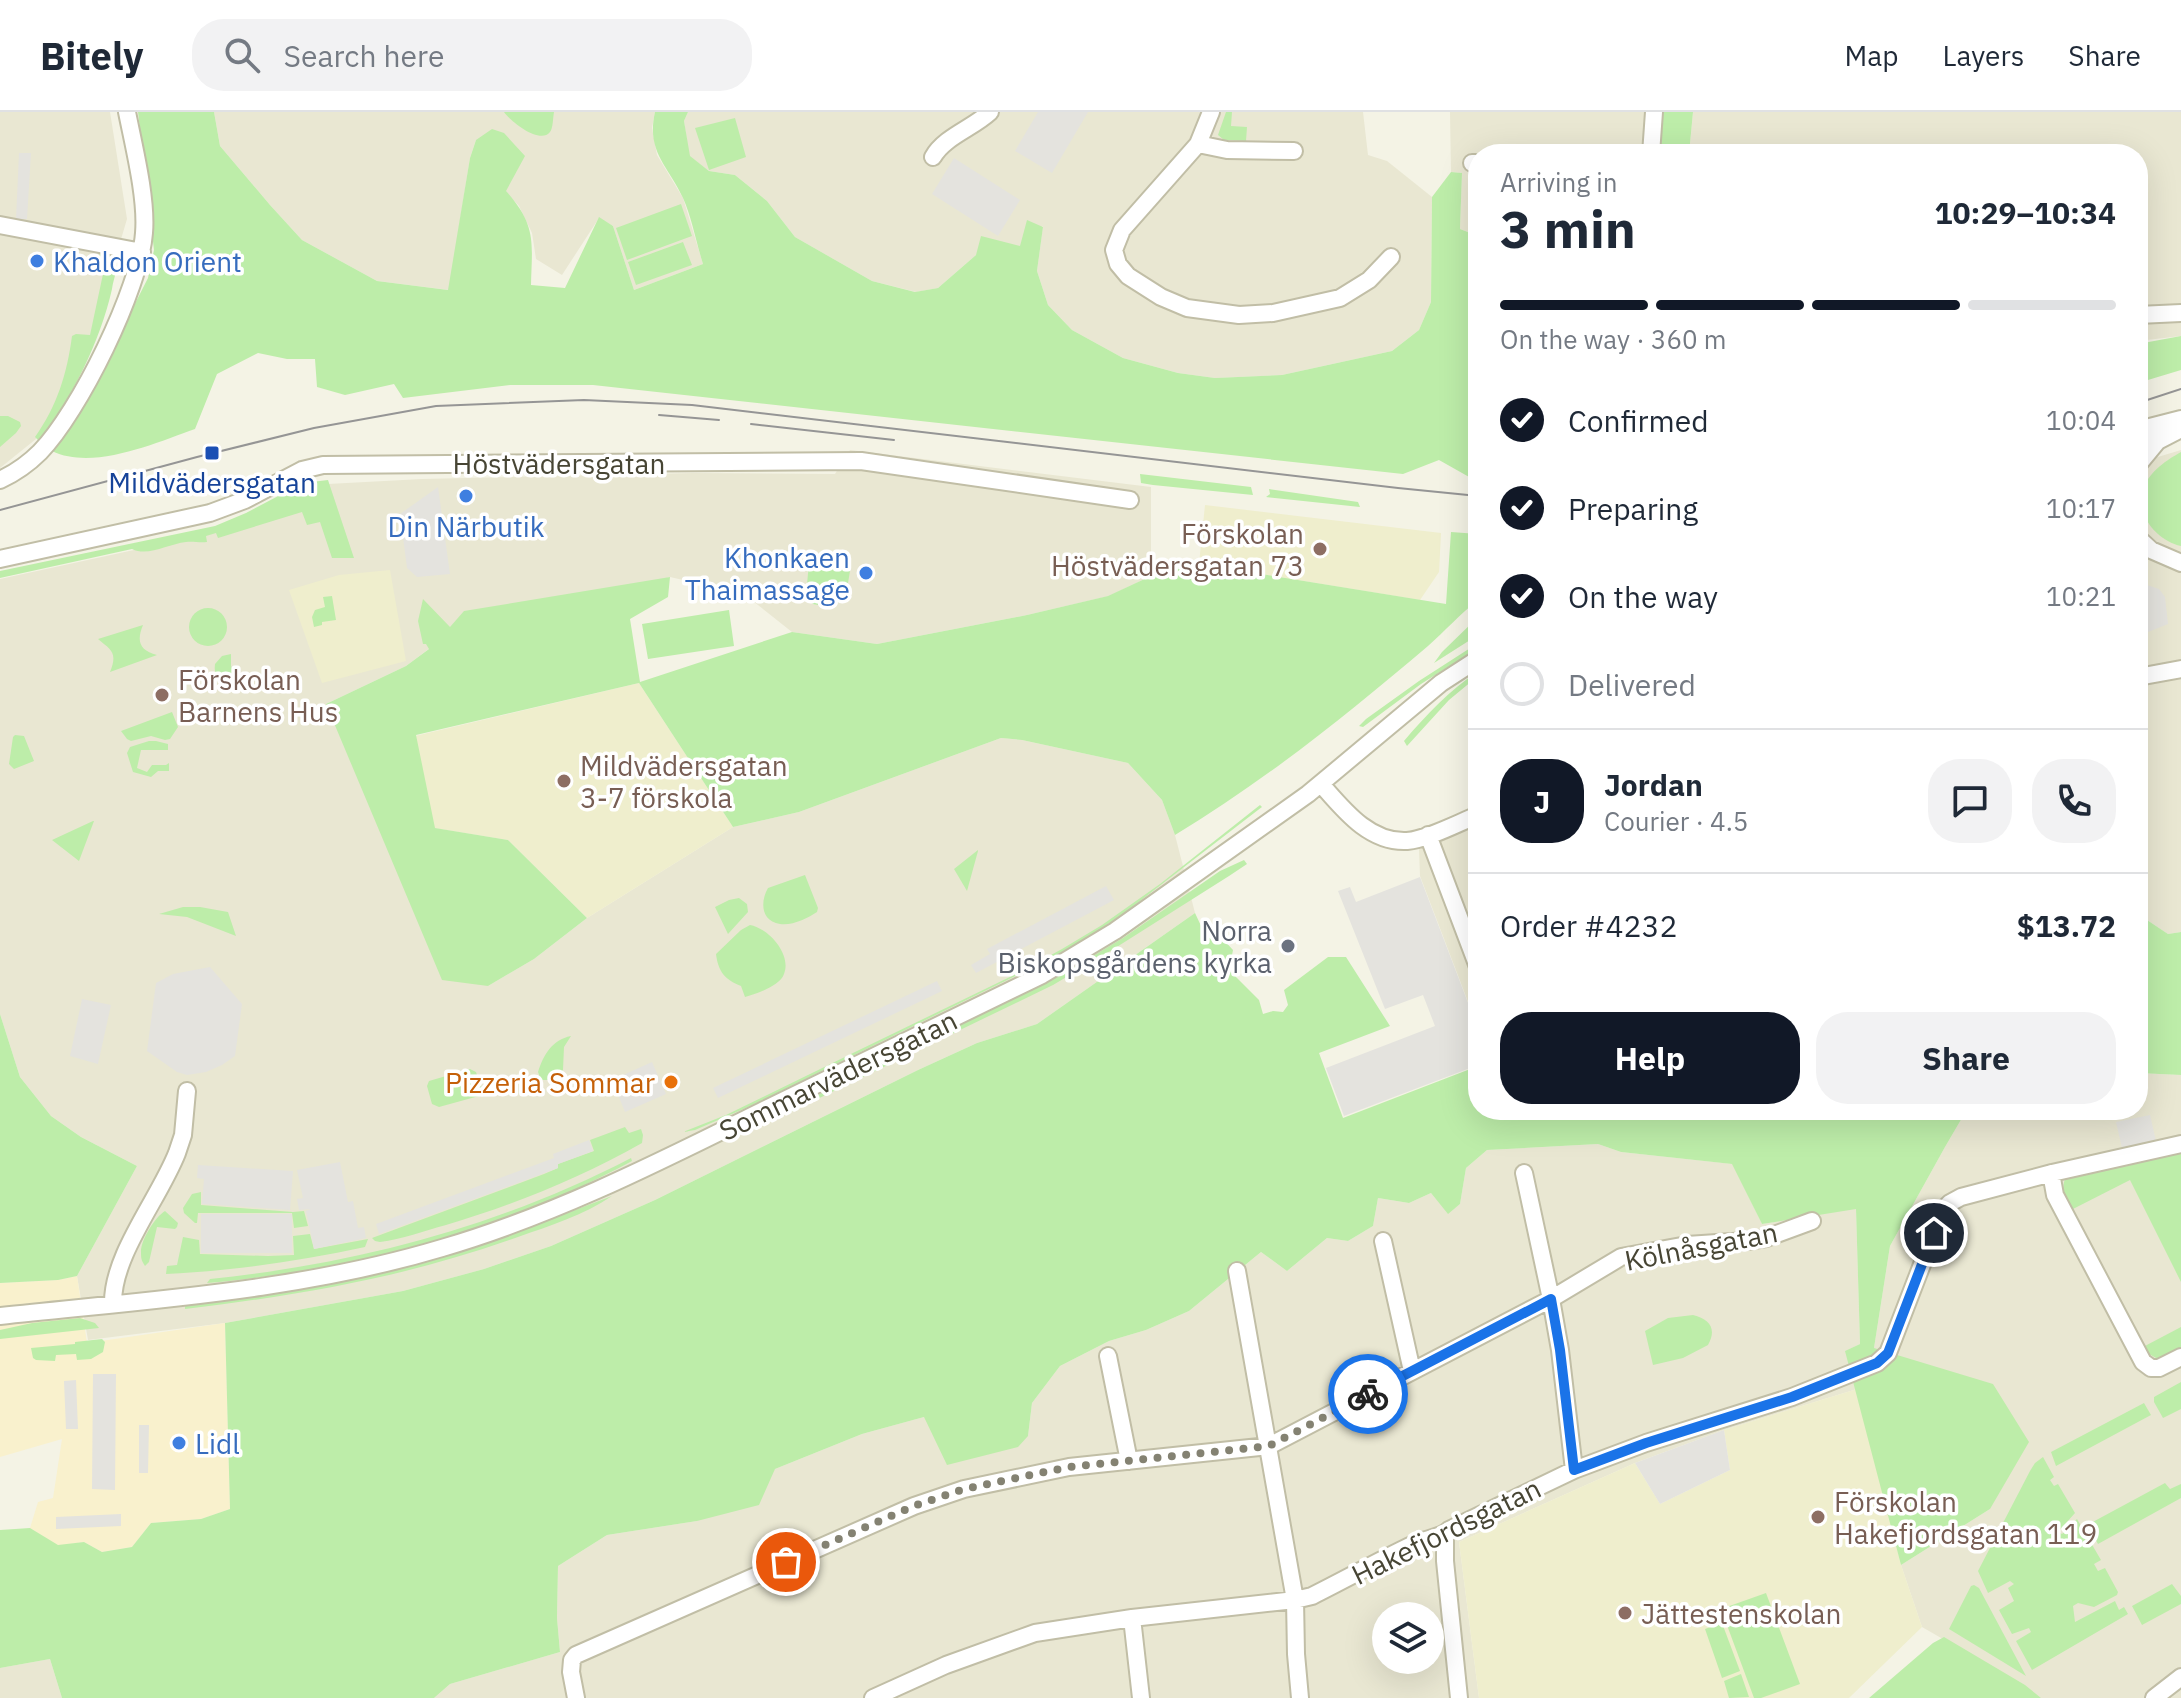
<!DOCTYPE html>
<meta charset="utf-8">
<style>
:root{--surface:#fff;--page:#f2f2f3;--text:#1f2937;--muted:#747a83;--line:#e0e1e3;--accent:#111827}
body{margin:0;font-family:"IBM Plex Sans",sans-serif;background:var(--page);color:var(--text);height:100vh;display:flex;flex-direction:column;font-size:30px;white-space:nowrap}
*{box-sizing:border-box;margin:0}
p{font-size:26px;color:var(--muted)}
.icon{flex:none;width:44px;height:44px;fill:none;stroke:currentColor;stroke-width:2;stroke-linecap:round;stroke-linejoin:round}
.map{position:relative;flex:1;overflow:hidden}
.side{position:absolute;left:1468px;top:32px;width:680px;height:976px;display:flex;flex-direction:column;background:var(--surface);border-radius:32px;box-shadow:0 8px 32px #0002}
.side>*{flex:none}
.buttons{position:absolute;left:1372px;top:1490px;display:grid;gap:16px}
.buttons a{display:grid;place-items:center;width:72px;height:72px;border-radius:50%;background:var(--surface);box-shadow:0 8px 32px #0002;font-size:40px}
.pin{position:absolute;display:grid;place-items:center;width:68px;height:68px;color:#fff;margin:-34px;border:4px solid #fff;border-radius:50%;box-shadow:0 2px 8px #0007}
.courier{position:absolute;display:grid;place-items:center;width:80px;height:80px;margin:-40px;border:6px solid #1a73e8;border-radius:50%;background:#fff;color:#222;box-shadow:0 2px 10px #0007}
.summary em{font-style:normal;font-weight:700}
.summary div{display:flex;flex-direction:column-reverse}
.summary{display:flex;align-items:center;justify-content:space-between;height:136px;padding:0 32px}
h1{font-size:52px;font-weight:700;line-height:60px}
.bar{display:grid;grid-template-columns:repeat(4,1fr);gap:12px 8px;align-content:center;height:96px;padding:0 32px}
.bar i{height:10px;border-radius:6px;background:var(--line)}
.bar .active{background:var(--accent)}
.bar p{grid-column:span 4}
.line{display:flex;align-items:center;gap:20px;padding:0 32px;border-top:2px solid var(--line)}
.line div{flex:1}
.round{display:grid;place-items:center;flex:none;width:84px;height:84px;border-radius:32px;background:var(--page)}
ol{padding:0 32px;list-style:none}
li{display:flex;align-items:center;gap:24px;height:88px}
li p{margin-inline-start:auto}
li .icon{padding:8px;border-radius:50%;background:var(--accent);color:#fff;stroke-width:4}
li:last-child{color:var(--muted)}
li i{width:44px;height:44px;border:4px solid var(--line);border-radius:50%}
.primary-button{display:flex;gap:16px;margin-top:auto;padding:16px 32px}
.primary-button a{flex:1;height:92px;border-radius:32px;background:var(--accent);color:#fff;font-size:32px;font-weight:700;line-height:92px;text-align:center}
.primary-button a+a{background:var(--page);color:var(--text)}
header{display:flex;align-items:center;gap:48px;box-sizing:border-box;height:112px;padding:0 40px;background:var(--surface);border-bottom:2px solid var(--line)}
header strong{font-size:38px}
nav{display:flex;gap:44px;margin-inline-start:auto;font-size:28px}
.search{width:560px;height:72px;background:var(--page);display:flex;align-items:center;gap:20px;box-sizing:border-box;padding:0 28px;border-radius:32px;color:var(--muted);font-size:30px}
.map>svg:first-child{display:block}
.residential{fill:#e9e7d2;fill-rule:evenodd}
.commercial{fill:#f9f1cd}
.education{fill:#efeecd}
.green{fill:#bdeda9}
.parking{fill:#e4e3de}
.lines{fill:none;stroke-linecap:round;stroke-linejoin:round}
.minor-casing{stroke:#c1bea6;stroke-width:20}
.minor{stroke:#fff;stroke-width:16}
.tram{stroke:#959595;stroke-width:2}
.done{stroke:#848272;stroke-width:8;stroke-dasharray:0 14.4}
.route{stroke:#1a73e8;stroke-width:10}
.shop-dot{fill:#3f7fe0;stroke:#fff;stroke-width:3}
.transit-dot{fill:#1a4fb4;stroke:#fff;stroke-width:3}
.education-dot{fill:#8d6e63;stroke:#fff;stroke-width:3}
.worship-dot{fill:#6b7280;stroke:#fff;stroke-width:3}
.food-dot{fill:#e8710a;stroke:#fff;stroke-width:3}
.labels{text-anchor:middle;dominant-baseline:central;stroke-width:7;stroke-linejoin:round;paint-order:stroke}
.shop-label{font-size:28px;fill:#366cbe;stroke:#fff;text-anchor:start}
.street-label{font-size:28px;fill:#474534;stroke:#fff}
.transit-label{font-size:28px;fill:#164399;stroke:#fff}
.education-label{font-size:28px;fill:#785e54;stroke:#fff;text-anchor:start}
.worship-label{font-size:28px;fill:#5b616d;stroke:#fff;text-anchor:end}
.food-label{font-size:28px;fill:#c56008;stroke:#fff;text-anchor:end}
</style>
<header>
<strong>Bitely</strong>
<div class="search"><svg class="icon" aria-label="search" viewBox="0 0 24 24"><circle cx="10" cy="10" r="6"/><path d="M15 15l6 6"/></svg>Search here</div>
<nav><a>Map</a><a>Layers</a><a>Share</a></nav>
</header>
<div class="map">
<svg width="2181" height="1586" viewBox="0 0 2181 1586">
<rect width="100%" height="100%" fill="#f4f3e5"/>
<path class="residential" d="M0,0H110L127,107L86,246L36,327L0,356Z
M214,0H655L652,16L657,43L683,86L703,152L634,178L613,114L599,106L562,163L536,147L532,121L519,94L506,80L476,28L470,46L449,178L377,169L302,128L270,93L220,34Z
M688,0H1363L1368,43L1387,49L1432,85L1431,190L1419,218L1392,239L1282,263L1215,266L1178,261L1123,246L1072,218L1048,193L1037,159L1043,114L1020,135L976,143L938,176L916,180L872,169L795,125L767,89L735,63L709,59L689,44L684,9Z
M1450,0H1660L1657,42H1478V124L1460,117L1462,61L1451,60Z
M1693,0H2181V224L2138,229V42H1689Z
M850,338L1151,375V464L1109,484L1027,503L877,532L792,520L744,482L670,465L434,533L406,554L326,592L488,874L534,847L587,806L733,715L799,700L1001,626L1022,628L1128,651L1162,688L1175,723L1195,801L1037,912L977,931L918,958L655,1088L551,1134L484,1157L403,1179L225,1211L88,1228L77,1164L137,1054L81,1025L51,1004L20,965L0,902V467L180,428L254,401L309,373L422,367L693,361L835,362Z
M2181,338V820L2168,822L2138,802V351Z
M1478,711V916L1420,764L1419,736Z
M2138,961L2181,963V1586H2036L2021,1572L1922,1515L1901,1453L1990,1397L1874,1236L1890,1134L1945,1035L1962,1006L1970,998H2138Z
M1598,1032L1621,1040L1733,1052L1762,1112L1856,1096L1860,1232L1846,1239L1857,1277L1724,1318L1635,1351L1459,1430L1479,1586H434L450,1572L560,1540L557,1506L558,1454L607,1423L697,1409L775,1357L862,1322L924,1305L1028,1324L1032,1291L1060,1254L1109,1229L1146,1218L1189,1199L1261,1140L1287,1159L1327,1126L1348,1129L1373,1114L1378,1086L1409,1091L1431,1081L1448,1101L1460,1092L1466,1056L1487,1038ZM1386,1504H1430V1548H1386Z
M50,1547L62,1586H0V1556Z"/>
<path class="commercial" d="M77,1164L87,1231L225,1211L230,1397L201,1407L151,1411L132,1435L102,1440L84,1430L58,1434L30,1416L38,1390L53,1386L62,1327L0,1345V1171L58,1168Z"/>
<path class="education" d="M1205,393L1441,421L1439,460L1420,488L1199,452Z
M390,458L406,549L322,571L289,478L339,463Z
M639,571L733,715L587,806L508,728L434,716L415,624Z
M1857,1277L1901,1453L1922,1515L1849,1586H1479L1459,1430L1635,1351L1660,1392L1730,1358L1724,1318Z"/>
<path class="green" d="M138,0H214L220,34L270,93L302,128L377,169L448,178L470,46L476,28L492,17L504,21L525,44L506,79C537,114 532,130 531,173L565,176L599,105L613,114L634,178L703,152C696,130 692,106 683,86C668,53 646,40 655,0H688L684,9L690,44L709,59L735,63L767,89L795,125L872,169L915,180L938,176L976,143L981,124L1020,134L1027,108L1043,115L1037,159L1048,193L1072,218L1123,246L1178,261L1215,266L1282,263L1392,239L1419,218L1431,190L1432,85L1451,60L1462,61L1460,117L1478,124V370L1439,348L1403,362L593,273H510L403,286L394,272L345,283L317,275L315,247H287L258,241L217,262L195,317C155,331 93,359 52,339L114,233L148,166L154,138Z
M504,0H554C553,5 553,17 550,20C540,33 510,9 504,0Z
M1226,0H1232L1231,14L1247,15L1246,29L1224,28L1218,23Z
M1660,0H1693L1689,42H1657Z
M735,6L746,45L709,58L695,16Z
M681,92L692,124L627,148L616,116Z
M683,130L692,153L636,173L628,150Z
M100,140L110,142C113,146 115,147 116,152C117,160 113,169 112,177C100,230 72,286 39,329L35,325C57,294 67,262 72,224L76,222L90,223L103,162L96,159Z
M2181,224V258L2138,271V232Z
M0,304H8L20,310L21,314L16,321L0,335Z
M2181,340V434C2157,429 2133,401 2144,375C2150,359 2167,348 2181,340Z
M1140,362L1251,375L1253,383L1153,373L1141,371Z
M328,368L354,446H332L320,410L307,413L302,400L218,426L216,421L206,424L207,430C199,431 193,429 186,430C168,432 148,445 132,437L0,466V459L215,414L246,401L303,371Z
M1269,377L1358,390L1360,395L1266,385L1270,382Z
M1451,420L1478,422V488C1460,502 1445,519 1428,534C1348,602 1266,668 1175,723L1162,688L1128,651L1022,628L1001,626L799,700L733,715L639,571L416,623L435,716L508,728L587,806L534,847L488,874L442,868L326,592L406,554L429,537L426,532H423L418,509L423,487L450,515L464,499L670,465L668,485L630,507L640,570L792,520L877,532L1027,503L1108,484L1151,464L1199,452L1446,492Z
M809,451L850,459L845,489L823,494L813,492L806,483Z
M332,484L336,508L322,510V513L314,515L312,505L315,498L325,495L323,485Z
M189 515a19 19 0 1 1 38 0a19 19 0 1 1-38 0Z
M729,498L734,534L648,547L642,512Z
M1478,505V523L1434,551L1442,540Z
M143,513C136,530 140,538 157,543L110,560C118,540 111,538 98,527Z
M1478,531V536L1421,572L1363,615L1359,614L1366,607L1419,569Z
M231,542V554L238,569C223,581 213,569 215,552L222,544Z
M1478,559V564L1449,588L1407,634L1404,629C1426,603 1449,579 1478,559Z
M172,600L178,615L170,627L165,628L151,624L131,629L127,627L121,619Z
M15,623L24,624L34,649L14,657L9,652L13,625Z
M149,629H156L168,632V638H141L137,656L147,660L152,653H166L169,651V659H158L151,665L133,660L127,641L130,635Z
M1260,693L1262,695L1258,698L1127,799L1090,824L1044,850L748,995L695,1018L683,1020L726,1003L855,940L1016,862L1062,837L1102,813L1160,772Z
M94,709L79,749L52,728L93,709Z
M978,738V739L967,779L954,757Z
M1244,748L1247,752L1229,764L1112,838L1053,873L774,1008L748,1019H745L1061,863L1123,826L1220,759Z
M805,763L818,796L817,800C808,806 792,814 780,812C761,809 760,790 768,776Z
M739,786L747,792L748,800L728,822L715,795L729,788Z
M183,795H200L228,800L236,824L187,805L159,802Z
M1195,801L1202,816L1221,825L1233,838L1229,858L1259,888L1263,902L1273,899L1283,900L1288,893L1284,878L1328,845H1346L1390,914L1319,941L1343,1006L1478,954V998H1970L1962,1006L1945,1035L1890,1134L1874,1236L1993,1272L2029,1330L1990,1397L1901,1453L1845,1239L1860,1232L1856,1097L1762,1112L1732,1052L1621,1040L1598,1032L1487,1038L1466,1056L1460,1092L1448,1102L1431,1081L1409,1091L1378,1086L1373,1114L1348,1129L1327,1126L1287,1159L1261,1140L1189,1199L1146,1218L1109,1229L1060,1254L1032,1291L1028,1324L1018,1335L947,1353L924,1305L862,1322L775,1357L759,1393L697,1409L607,1423L558,1454L557,1506L560,1540L450,1572L434,1586H62L50,1547L0,1556V1418L30,1416L58,1433L84,1430L102,1440L132,1435L151,1411L201,1407L230,1397L225,1211L403,1179L484,1157L551,1134L655,1088L918,958L977,931L1037,912Z
M2138,802L2168,822L2181,820V963L2138,961Z
M750,813C768,816 792,842 784,862C780,874 756,882 745,885L741,874C725,868 718,859 716,842L741,818Z
M0,902L20,965L51,1004L81,1025L137,1054L77,1164L58,1168L0,1171Z
M571,924L564,935L563,958L552,968H541L538,960C544,942 552,928 571,924Z
M470,957L476,960L482,979L479,984L439,995L432,992L427,974L429,969Z
M625,1015L629,1021L641,1017L643,1023L642,1031C580,1066 514,1093 446,1113C424,1119 402,1127 380,1130L375,1129L372,1126L544,1062L558,1056V1052L594,1039L590,1028Z
M2181,1039V1170L2130,1068L2071,1098C2065,1087 2060,1077 2066,1065Z
M631,1046L632,1049C529,1105 413,1141 298,1160C268,1164 237,1169 207,1171L210,1167C357,1152 500,1114 631,1046Z
M201,1080V1093L293,1100L304,1099L308,1114L294,1116L292,1101H198L197,1111H195L184,1101L183,1096L192,1082Z
M612,1084C584,1103 549,1114 518,1125C407,1165 301,1183 185,1197V1194L300,1178L392,1159L490,1130Z
M165,1099L178,1111L177,1115L175,1117L157,1115L149,1150L145,1154C142,1149 141,1148 141,1141C140,1129 155,1105 165,1099Z
M310,1122L314,1137L368,1127L365,1135C299,1149 234,1159 166,1162L167,1154L177,1153L183,1125L199,1128L200,1142L268,1144L294,1143L293,1124Z
M1693,1203C1710,1207 1717,1217 1708,1233L1683,1246L1653,1253L1645,1219L1668,1206Z
M80,1206L95,1211L99,1216L0,1227V1218L32,1211Z
M2181,1215V1238L2158,1247L2147,1241L2143,1235Z
M102,1227L105,1230L103,1240L91,1247L77,1248L76,1242L56,1243L55,1249L36,1248L33,1246L31,1236L75,1232V1230Z
M2181,1270V1297L2163,1306L2154,1290V1285Z
M2144,1291L2151,1303L2056,1354L2051,1340Z
M2043,1345L2054,1365L2050,1368L2054,1374L2058,1372L2075,1401L2058,1420L2062,1422L2077,1407L2101,1448L2094,1452L2098,1459L2105,1456L2118,1480L2117,1483L2094,1495L2078,1491L2073,1494L2075,1510L2115,1489L2119,1498L2124,1495L2128,1502L2032,1558L2016,1529L2031,1520L2029,1516L2012,1522L1999,1498L2014,1489L2008,1476L2014,1472L2010,1469L1988,1481L1978,1459L2030,1359L2035,1351Z
M2165,1371L2170,1377L2181,1372V1386L2098,1432L2089,1416V1412Z
M2172,1472L2181,1484V1492L2142,1513L2132,1494Z
M1974,1473L1979,1476L2026,1564L1949,1517L1971,1474Z
M1766,1481L1800,1572L1761,1586H1754L1721,1497Z
M1722,1511L1740,1559L1722,1566L1705,1517Z
M1944,1525L2025,1573L2041,1586H1869L1933,1531Z
M1741,1562L1749,1585L1729,1586L1724,1569Z"/>
<path class="parking" d="M1038,0H1088L1052,61L1015,39Z
M19,41H31L27,107H16Z
M954,46L1020,88L998,124L932,82Z
M438,375L450,462L417,465L407,456L400,402Z
M2138,470L2159,477L2165,485L2168,512L2143,522L2147,551L2138,553Z
M1420,765L1478,917V953L1344,1004L1326,956L1435,914L1423,883L1385,897L1338,779L1350,775L1356,790Z
M1106,774L1114,788L976,861L971,853L990,842L987,837Z
M210,855L242,892L235,944L222,953L206,960L187,963L177,960L147,939L156,871L173,862Z
M937,869L942,879L718,986L713,976Z
M82,887L111,893L98,952L70,944Z
M652,950L666,982L625,1000L612,968Z
M2150,1003L2156,1029L2122,1036L2116,1010Z
M589,1028L593,1039L558,1052V1056L379,1122L376,1112L554,1046L553,1042Z
M340,1050L348,1090L353,1089L358,1116L364,1115L366,1126L314,1137L306,1099L310,1097L299,1098L297,1087L303,1086L297,1058Z
M198,1053L293,1059L290,1098L202,1092L204,1067L197,1066Z
M201,1102H292V1141H201Z
M93,1262H116L115,1378L92,1377Z
M76,1268L78,1317H66L64,1269Z
M139,1313H149L148,1361H139Z
M1724,1318L1730,1358L1660,1392L1635,1351Z
M121,1402V1414L56,1417V1405Z"/>
<g class="lines">
<g class="minor-casing">
<path id="minor" d="M1211,0L1198,32L1122,118L1114,138L1118,152L1128,164L1161,185L1187,196L1239,203L1273,201L1340,186L1369,168L1391,145
M1198,32L1227,38L1294,39
M1651,42L1654,0
M933,45C944,25 973,16 990,0
M1472,51H1478
M0,113L142,140
M2138,203L2181,201
M2138,318L2181,307
M2138,334L2158,329L2181,317
M2138,353L2157,330
M0,368C15,361 28,352 40,340C79,300 140,177 144,121C147,87 134,35 127,0
M2138,426L2151,438L2181,451
M0,447L210,401L245,388L302,358L323,353L861,349L1130,388
M2138,565L2181,557
M1321,672C1343,697 1369,731 1407,729C1428,727 1458,711 1478,703
M1428,723L1478,855
M1524,1061L1551,1187L1560,1238L1574,1358
M2051,1061L2055,1083L2143,1250L2151,1256H2159L2181,1245
M1383,1129L1412,1259
M1237,1159L1295,1488L1296,1542L1300,1586
M113,1192C112,1143 159,1087 177,1041L183,1023L187,979
M0,1204C148,1188 299,1179 442,1136C555,1103 659,1050 764,998C857,953 949,908 1042,863L1115,819L1308,682L1441,571L1478,547
M1108,1244L1129,1349
M1445,1422V1449L1459,1586
M1132,1506L1141,1586
M576,1586L571,1560L572,1548L576,1543L914,1394L964,1377L1069,1355L1269,1334L1551,1187L1621,1145L1687,1133L1747,1129L1766,1126L1812,1109
M873,1586L946,1553L1035,1521L1132,1506L1295,1488L1312,1484C1346,1467 1380,1448 1414,1432C1425,1427 1441,1426 1449,1418L1574,1358L1646,1331L1792,1285L1877,1251L1888,1241L1943,1098L1950,1091L1961,1085L2052,1061L2181,1032
M2154,1586L2181,1565"/>
</g>
<use href="#minor" class="minor"/>
<path class="tram" d="M2138,291L2181,277
M659,303L719,308
M751,312L894,328
M0,398L197,345L314,316L436,294L584,288L692,293L1398,376L1478,384"/>
</g>
<g class="lines">
<path class="done" d="M786,1450L914,1394L964,1377L1069,1355L1269,1334L1368,1282"/>
<path class="route" d="M1368,1282L1551,1187L1560,1238L1574,1358L1646,1331L1792,1285L1877,1251L1888,1241L1934,1121"/>
</g>
<g class="shop-dot">
<circle cx="37" cy="149" r="8"/>
<circle cx="466" cy="384" r="8"/>
<circle cx="866" cy="461" r="8"/>
<circle cx="179" cy="1331" r="8"/>
</g>
<rect class="transit-dot" x="204" y="333" width="16" height="16" rx="4"/>
<g class="education-dot">
<circle cx="1320" cy="437" r="8"/>
<circle cx="162" cy="583" r="8"/>
<circle cx="564" cy="669" r="8"/>
<circle cx="1818" cy="1405" r="8"/>
<circle cx="1625" cy="1501" r="8"/>
</g>
<circle class="worship-dot" cx="1288" cy="834" r="8"/>
<circle class="food-dot" cx="671" cy="970" r="8"/>
<g class="labels">
<g class="shop-label">
<text x="53" y="149">Khaldon Orient</text>
<text x="466" y="414" text-anchor="middle">Din Närbutik</text>
<text x="850" y="445" text-anchor="end">Khonkaen<tspan x="850" dy="32">Thaimassage</tspan></text>
<text x="195" y="1331">Lidl</text>
</g>
<g class="street-label">
<text x="559" y="351">Höstvädersgatan</text>
<text transform="translate(838 963) rotate(-26)">Sommarvädersgatan</text>
<text transform="translate(1701 1134) rotate(-11)">Kölnåsgatan</text>
<text transform="translate(1446 1419) rotate(-26)">Hakefjordsgatan</text>
</g>
<g class="transit-label">
<text x="212" y="370">Mildvädersgatan</text>
</g>
<g class="education-label">
<text x="1304" y="421" text-anchor="end">Förskolan<tspan x="1304" dy="32">Höstvädersgatan 73</tspan></text>
<text x="178" y="567">Förskolan<tspan x="178" dy="32">Barnens Hus</tspan></text>
<text x="580" y="653">Mildvädersgatan<tspan x="580" dy="32">3-7 förskola</tspan></text>
<text x="1834" y="1389">Förskolan<tspan x="1834" dy="32">Hakefjordsgatan 119</tspan></text>
<text x="1641" y="1501">Jättestenskolan</text>
</g>
<g class="worship-label">
<text x="1272" y="818">Norra<tspan x="1272" dy="32">Biskopsgårdens kyrka</tspan></text>
</g>
<g class="food-label">
<text x="655" y="970">Pizzeria Sommar</text>
</g>
</g>
</svg>
<div class="buttons">
<a><svg class="icon" aria-label="layers" viewBox="0 0 24 24"><path d="M12 4l9 5-9 5-9-5zM3 14l9 5 9-5"/></svg></a>
</div>
<div class="pin" style="left:786px;top:1450px;background:#ea580c"><svg class="icon" aria-label="bag" viewBox="0 0 24 24"><path d="M5 8h14l-1 12H6zM9 8a3 3 0 0 1 6 0"/></svg></div>
<div class="pin" style="left:1934px;top:1121px;background:#1f2937"><svg class="icon" aria-label="home" viewBox="0 0 24 24"><path d="M3 11l9-7 9 7M6 9v11h12V9"/></svg></div>
<div class="courier" style="left:1368px;top:1282px"><svg class="icon" aria-label="bike" viewBox="0 0 24 24"><circle cx="6" cy="16" r="4"/><circle cx="18" cy="16" r="4"/><path d="M6 16l4-8h5l3 8M10 8l3 8H6M13 5h3"/></svg></div>
<section class="side">
<div class="summary"><div><h1>3 min</h1><p>Arriving in</p></div><em>10:29–10:34</em></div>
<div class="bar"><i class="active"></i><i class="active"></i><i class="active"></i><i></i><p>On the way · 360 m</p></div>
<ol>
<li><svg class="icon" aria-label="check" viewBox="0 0 24 24"><path d="M5 12l5 5 9-10"/></svg>Confirmed<p>10:04</p></li>
<li><svg class="icon" aria-label="check" viewBox="0 0 24 24"><path d="M5 12l5 5 9-10"/></svg>Preparing<p>10:17</p></li>
<li><svg class="icon" aria-label="check" viewBox="0 0 24 24"><path d="M5 12l5 5 9-10"/></svg>On the way<p>10:21</p></li>
<li><i></i>Delivered</li>
</ol>
<div class="line" style="height:144px"><b class="round" style="background:var(--accent);color:#fff">J</b><div><b>Jordan</b><p>Courier · 4.5</p></div><a class="round"><svg class="icon" aria-label="chat" viewBox="0 0 24 24"><path d="M4 5h16v11H9l-5 4z"/></svg></a><a class="round"><svg class="icon" aria-label="phone" viewBox="0 0 24 24"><path d="M5 4h4l2 5-3 2q2 4 5 5l2-3 5 2v4C11 20 4 13 5 4z"/></svg></a></div>
<div class="line" style="height:104px"><div>Order #4232</div><b>$13.72</b></div>
<div class="primary-button"><a>Help</a><a>Share</a></div>
</section>
</div>
